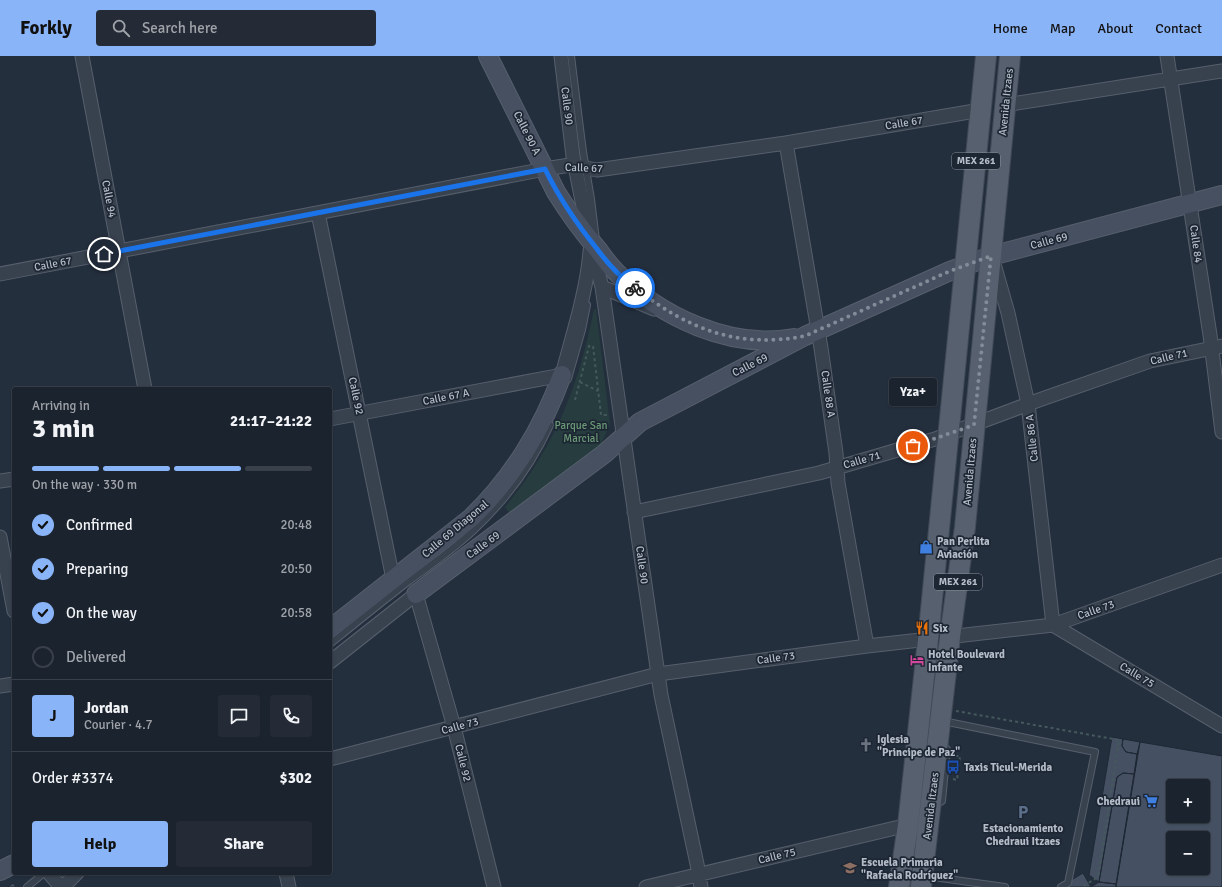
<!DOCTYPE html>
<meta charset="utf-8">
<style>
:root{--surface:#1b232e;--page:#242b36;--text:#f1f3f6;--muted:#a0a4aa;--line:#39404a;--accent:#8ab4f8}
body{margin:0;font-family:Signika,sans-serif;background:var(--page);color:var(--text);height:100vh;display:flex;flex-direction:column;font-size:15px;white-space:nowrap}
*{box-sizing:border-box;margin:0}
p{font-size:13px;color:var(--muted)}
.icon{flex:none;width:22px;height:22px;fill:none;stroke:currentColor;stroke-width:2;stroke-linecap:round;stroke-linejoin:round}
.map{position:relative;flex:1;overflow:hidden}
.panel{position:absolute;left:12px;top:331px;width:320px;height:488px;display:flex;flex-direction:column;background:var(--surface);border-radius:4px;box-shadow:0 1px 3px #0004,0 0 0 1px var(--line)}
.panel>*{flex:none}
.controls{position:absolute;left:1166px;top:723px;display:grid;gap:8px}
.controls a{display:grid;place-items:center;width:44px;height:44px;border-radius:4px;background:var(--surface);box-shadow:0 1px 3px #0004,0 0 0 1px var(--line);font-size:20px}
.pin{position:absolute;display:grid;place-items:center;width:34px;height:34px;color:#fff;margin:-17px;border:2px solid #fff;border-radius:50%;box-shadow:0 1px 4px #0007}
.courier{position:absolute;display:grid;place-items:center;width:40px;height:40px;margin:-20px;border:3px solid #1a73e8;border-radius:50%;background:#fff;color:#222;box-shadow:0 1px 5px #0007}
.bubble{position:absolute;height:28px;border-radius:4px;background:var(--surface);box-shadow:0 1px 3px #0004,0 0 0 1px var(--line);font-size:13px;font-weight:700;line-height:28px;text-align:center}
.headline em{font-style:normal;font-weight:700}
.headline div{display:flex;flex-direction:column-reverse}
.headline{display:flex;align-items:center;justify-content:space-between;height:68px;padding:0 20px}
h1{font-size:26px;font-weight:700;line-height:30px}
.bar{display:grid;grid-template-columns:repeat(4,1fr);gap:6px 4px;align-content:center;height:48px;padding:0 20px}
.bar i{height:5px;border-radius:3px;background:var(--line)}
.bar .current{background:var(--accent)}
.bar p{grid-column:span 4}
.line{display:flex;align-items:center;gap:10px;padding:0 20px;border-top:1px solid var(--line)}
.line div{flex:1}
.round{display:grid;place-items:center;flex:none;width:42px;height:42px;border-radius:4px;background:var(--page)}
ol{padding:0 20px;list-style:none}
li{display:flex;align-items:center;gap:12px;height:44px}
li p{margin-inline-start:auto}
li .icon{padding:4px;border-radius:50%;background:var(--accent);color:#111;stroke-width:4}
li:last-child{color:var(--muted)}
li i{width:22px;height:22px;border:2px solid var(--line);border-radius:50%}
.button{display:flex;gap:8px;margin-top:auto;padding:8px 20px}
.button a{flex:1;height:46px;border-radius:4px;background:var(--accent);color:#111;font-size:16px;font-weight:700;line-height:46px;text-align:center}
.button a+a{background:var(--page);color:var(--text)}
header{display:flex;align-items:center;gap:24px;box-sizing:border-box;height:56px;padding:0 20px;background:var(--accent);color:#111}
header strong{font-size:19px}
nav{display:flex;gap:22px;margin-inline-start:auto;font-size:14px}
.search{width:280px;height:36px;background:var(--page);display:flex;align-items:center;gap:10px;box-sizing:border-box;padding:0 14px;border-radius:4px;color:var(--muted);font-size:15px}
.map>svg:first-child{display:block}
.green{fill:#263c3f}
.shadow{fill:#0007;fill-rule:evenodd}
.building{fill:#455162;stroke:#1f2835;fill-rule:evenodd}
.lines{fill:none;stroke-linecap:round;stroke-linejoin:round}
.lane-casing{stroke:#565f6c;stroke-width:8}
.street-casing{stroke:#565f6c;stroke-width:15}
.secondary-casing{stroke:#565f6c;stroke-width:20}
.primary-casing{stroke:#414a57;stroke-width:22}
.path{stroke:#44595c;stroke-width:2;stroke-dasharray:3 3;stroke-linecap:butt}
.lane{stroke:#38414e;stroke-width:6}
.street{stroke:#38414e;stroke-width:13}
.secondary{stroke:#465061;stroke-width:18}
.primary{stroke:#56606e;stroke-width:20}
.done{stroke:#828b98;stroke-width:4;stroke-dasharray:0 7.2}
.route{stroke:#1a73e8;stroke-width:5}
.labels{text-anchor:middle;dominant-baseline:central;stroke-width:3.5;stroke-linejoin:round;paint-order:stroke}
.shield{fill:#1d2633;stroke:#878f9c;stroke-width:1}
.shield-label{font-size:10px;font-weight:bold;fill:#b4bcc9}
.street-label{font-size:11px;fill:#b4bcc9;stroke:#1d2633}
.park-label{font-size:11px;fill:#6b9a76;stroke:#1d2633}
.poi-label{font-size:11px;font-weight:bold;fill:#b4bcc9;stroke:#1d2633;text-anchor:start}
</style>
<header>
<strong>Forkly</strong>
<div class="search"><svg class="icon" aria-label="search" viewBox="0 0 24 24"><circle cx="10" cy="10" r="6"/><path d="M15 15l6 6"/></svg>Search here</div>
<nav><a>Home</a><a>Map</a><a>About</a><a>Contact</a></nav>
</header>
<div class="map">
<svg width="1222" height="831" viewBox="0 0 1222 831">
<rect width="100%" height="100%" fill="#242f3e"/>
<path class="green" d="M594,253H596L610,368L600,391L510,458L505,451C555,391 579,329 594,253Z"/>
<path class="shadow" d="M1139,687L1222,701V831H1092L1100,826L1090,818ZM1173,730H1203V760H1173ZM1173,782H1203V812H1173Z"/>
<path class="building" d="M1112,681L1123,683L1122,690L1126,696L1137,698L1134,718L1123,717L1117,721L1099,826L1089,819Z
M1123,683L1140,686L1137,698L1126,696L1122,690Z
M1140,686L1222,700V831H1116ZM1173,730H1203V760H1173ZM1173,782H1203V812H1173Z
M1123,717L1134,718L1116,828L1099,826L1117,721Z
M1083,817L1091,831H1064L1063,829Z
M1099,826L1116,828V831H1091Z
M13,827L16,831H8Z"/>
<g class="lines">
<g class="lane-casing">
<path id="lane" d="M571,0L583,96L591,143L596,184
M568,323L582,274L587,249
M330,588C356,567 382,546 409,525C431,509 454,493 474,474C506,444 532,409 550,369
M943,665L1095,696L1068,827L1061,831
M935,749L942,745L947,693L941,687
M904,817L1005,831
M27,831L44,817"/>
</g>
<g class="street-casing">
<path id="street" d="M82,0L145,333
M561,0L573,100L590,185L602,231L661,639L697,808L701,831
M1167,0L1210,279L1222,376
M1005,49L1222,15
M786,87L821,292L836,397L838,427L867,590
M318,157L393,523
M994,208L1008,257L1028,348L1053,569
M0,218L545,113L570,109L597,114L786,87L981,54
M602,231L654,253
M330,363L562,319C572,281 587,235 590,195
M0,425L14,423
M634,456L819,417L935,383L1039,344L1150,305L1222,290
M0,481L14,555
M1053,569L1222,670
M330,606L416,538L454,671L494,831
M0,630L14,628
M330,703L658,618L867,590L1053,569L1222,509
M49,817L61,831
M286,817L289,831
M63,831L77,817
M646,831L908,769"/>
</g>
<g class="secondary-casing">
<path id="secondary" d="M488,0L556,136C569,157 583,176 599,195C604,202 610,210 616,216C660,261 731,294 794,282
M416,538L604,398L640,366L805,280L950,215L991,200L1222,139
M330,573L471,462C512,423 543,372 562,319
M0,815L14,808"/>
</g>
<g class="primary-casing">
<path id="primary" d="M899,831L908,769L928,584L986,0
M921,831L950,581L965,471L1010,0"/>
</g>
<path class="path" d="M580,326L598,335
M575,344L589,290H593L601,359H608
M956,655L1119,684L1098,821L1082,831
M953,723L957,724L960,700H954"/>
<use href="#lane" class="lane"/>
<use href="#street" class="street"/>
<use href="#secondary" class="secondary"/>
<use href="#primary" class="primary"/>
</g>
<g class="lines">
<path class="done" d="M635,232C688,273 737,293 805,280L950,215L991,200L974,369L913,390"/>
<path class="route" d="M104,198L545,113C559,142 577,168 597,193C608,208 620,221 635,232"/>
</g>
<defs>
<g id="shop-bare" transform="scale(1.08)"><path d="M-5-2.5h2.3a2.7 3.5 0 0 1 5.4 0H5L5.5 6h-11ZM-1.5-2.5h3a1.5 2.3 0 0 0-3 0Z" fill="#3f7fe0" stroke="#1d2633" stroke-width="2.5" paint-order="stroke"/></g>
<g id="restaurant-bare" transform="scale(1.08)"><path d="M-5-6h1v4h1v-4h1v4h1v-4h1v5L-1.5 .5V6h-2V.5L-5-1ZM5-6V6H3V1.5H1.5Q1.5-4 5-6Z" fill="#e8710a" stroke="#1d2633" stroke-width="2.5" paint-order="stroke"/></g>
<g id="hotel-bare" transform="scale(1.08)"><path d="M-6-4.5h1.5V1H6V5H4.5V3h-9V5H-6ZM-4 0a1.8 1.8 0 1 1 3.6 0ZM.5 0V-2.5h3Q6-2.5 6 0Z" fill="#d1479c" stroke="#1d2633" stroke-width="2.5" paint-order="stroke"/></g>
<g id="church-bare" transform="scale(1.08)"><path d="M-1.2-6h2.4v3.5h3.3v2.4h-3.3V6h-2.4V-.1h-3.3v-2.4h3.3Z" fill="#6b7280" stroke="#1d2633" stroke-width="2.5" paint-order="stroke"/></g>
<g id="bus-bare" transform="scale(1.08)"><path d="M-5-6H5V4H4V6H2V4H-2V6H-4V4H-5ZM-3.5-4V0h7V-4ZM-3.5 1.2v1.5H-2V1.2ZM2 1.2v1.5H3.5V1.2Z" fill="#1a4fb4" stroke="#1d2633" stroke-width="2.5" paint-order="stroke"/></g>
<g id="supermarket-bare" transform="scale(1.08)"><path d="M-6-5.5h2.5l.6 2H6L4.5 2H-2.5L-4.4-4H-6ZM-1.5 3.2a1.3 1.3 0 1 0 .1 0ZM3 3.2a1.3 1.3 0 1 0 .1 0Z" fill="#3f7fe0" stroke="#1d2633" stroke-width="2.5" paint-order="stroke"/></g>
<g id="parking-bare" transform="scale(1.08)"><path d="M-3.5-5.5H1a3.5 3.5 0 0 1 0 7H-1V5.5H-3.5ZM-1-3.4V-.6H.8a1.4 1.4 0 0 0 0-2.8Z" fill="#5c6f8a" stroke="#1d2633" stroke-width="2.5" paint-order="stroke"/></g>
<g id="school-bare" transform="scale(1.08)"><path d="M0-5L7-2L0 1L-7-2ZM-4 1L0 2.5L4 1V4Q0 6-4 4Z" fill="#8d6e63" stroke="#1d2633" stroke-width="2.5" paint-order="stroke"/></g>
</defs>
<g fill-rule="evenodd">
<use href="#shop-bare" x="926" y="491"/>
<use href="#restaurant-bare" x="922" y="572"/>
<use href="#hotel-bare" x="917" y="604"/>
<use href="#church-bare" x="866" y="689"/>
<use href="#bus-bare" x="953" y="711"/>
<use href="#supermarket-bare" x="1151" y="745"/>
<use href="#parking-bare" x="1023" y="756"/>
<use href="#school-bare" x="850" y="812"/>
</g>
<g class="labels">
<g class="shield">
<rect x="952" y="97" width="48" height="16" rx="3"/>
<rect x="934" y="518" width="48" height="16" rx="3"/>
</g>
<g class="shield-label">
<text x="976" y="105">MEX 261</text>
<text x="958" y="526">MEX 261</text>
</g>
<g class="street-label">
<text transform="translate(1006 46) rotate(-84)">Avenida Itzaes</text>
<text transform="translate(567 50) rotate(83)">Calle 90</text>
<text transform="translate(904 67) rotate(-9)">Calle 67</text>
<text transform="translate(527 77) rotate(63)">Calle 90 A</text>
<text transform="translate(584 112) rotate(2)">Calle 67</text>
<text transform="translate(109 143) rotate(79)">Calle 94</text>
<text transform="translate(1049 185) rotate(-15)">Calle 69</text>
<text transform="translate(1196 188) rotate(82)">Calle 84</text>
<text transform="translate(53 208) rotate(-11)">Calle 67</text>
<text transform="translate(1169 301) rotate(-13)">Calle 71</text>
<text transform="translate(750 309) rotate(-27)">Calle 69</text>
<text transform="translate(828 338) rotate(82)">Calle 88 A</text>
<text transform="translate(356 340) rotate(78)">Calle 92</text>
<text transform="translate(446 341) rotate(-11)">Calle 67 A</text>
<text transform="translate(1032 382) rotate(-96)">Calle 86 A</text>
<text transform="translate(862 404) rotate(-16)">Calle 71</text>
<text transform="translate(970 416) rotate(-85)">Avenida Itzaes</text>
<text transform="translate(455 473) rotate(-40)">Calle 69 Diagonal</text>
<text transform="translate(483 489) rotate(-36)">Calle 69</text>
<text transform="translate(642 509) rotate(82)">Calle 90</text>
<text transform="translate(1096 554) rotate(-19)">Calle 73</text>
<text transform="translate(776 602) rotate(-8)">Calle 73</text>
<text transform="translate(1137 619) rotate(31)">Calle 75</text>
<text transform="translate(460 670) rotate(-15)">Calle 73</text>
<text transform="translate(463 707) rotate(76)">Calle 92</text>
<text transform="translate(931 750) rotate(-83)">Avenida Itzaes</text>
<text transform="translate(777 800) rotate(-13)">Calle 75</text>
</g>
<g class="park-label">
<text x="581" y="369">Parque San<tspan x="581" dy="13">Marcial</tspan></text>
</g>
<g class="poi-label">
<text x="937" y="485">Pan Perlita<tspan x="937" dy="13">Aviación</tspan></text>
<text x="933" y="572">Six</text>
<text x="928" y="598">Hotel Boulevard<tspan x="928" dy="13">Infante</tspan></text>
<text x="877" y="683">Iglesia<tspan x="877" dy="13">"Principe de Paz"</tspan></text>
<text x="964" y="711">Taxis Ticul-Merida</text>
<text x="1140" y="745" text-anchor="end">Chedraui</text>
<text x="1023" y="772" text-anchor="middle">Estacionamiento<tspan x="1023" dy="13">Chedraui Itzaes</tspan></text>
<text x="861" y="806">Escuela Primaria<tspan x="861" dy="13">"Rafaela Rodríguez"</tspan></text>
</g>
</g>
</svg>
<div class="controls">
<a>+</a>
<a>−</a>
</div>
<div class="pin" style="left:913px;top:390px;background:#ea580c"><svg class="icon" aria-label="bag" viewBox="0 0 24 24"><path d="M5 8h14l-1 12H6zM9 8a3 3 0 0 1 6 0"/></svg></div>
<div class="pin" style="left:104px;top:198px;background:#1f2937"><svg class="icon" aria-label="home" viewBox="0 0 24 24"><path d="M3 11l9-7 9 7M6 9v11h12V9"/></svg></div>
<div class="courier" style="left:635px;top:232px"><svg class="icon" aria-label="bike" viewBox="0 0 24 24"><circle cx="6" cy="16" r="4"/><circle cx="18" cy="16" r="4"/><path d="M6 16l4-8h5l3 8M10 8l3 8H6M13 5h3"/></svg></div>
<div class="bubble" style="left:889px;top:322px;width:48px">Yza+</div>
<section class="panel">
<div class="headline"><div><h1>3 min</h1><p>Arriving in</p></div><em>21:17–21:22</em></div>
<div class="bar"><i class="current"></i><i class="current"></i><i class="current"></i><i></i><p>On the way · 330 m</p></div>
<ol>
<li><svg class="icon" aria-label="check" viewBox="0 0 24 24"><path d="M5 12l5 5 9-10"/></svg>Confirmed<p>20:48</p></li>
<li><svg class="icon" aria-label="check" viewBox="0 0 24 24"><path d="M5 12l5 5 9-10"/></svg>Preparing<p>20:50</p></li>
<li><svg class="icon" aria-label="check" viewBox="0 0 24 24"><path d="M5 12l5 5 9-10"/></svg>On the way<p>20:58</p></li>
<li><i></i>Delivered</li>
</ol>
<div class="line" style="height:72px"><b class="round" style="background:var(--accent);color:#111">J</b><div><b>Jordan</b><p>Courier · 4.7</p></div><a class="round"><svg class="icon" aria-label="chat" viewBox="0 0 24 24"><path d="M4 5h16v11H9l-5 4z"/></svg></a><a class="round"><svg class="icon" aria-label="phone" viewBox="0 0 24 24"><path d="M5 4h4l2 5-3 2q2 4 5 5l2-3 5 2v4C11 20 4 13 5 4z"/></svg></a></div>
<div class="line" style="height:52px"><div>Order #3374</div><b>$302</b></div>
<div class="button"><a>Help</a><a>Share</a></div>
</section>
</div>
